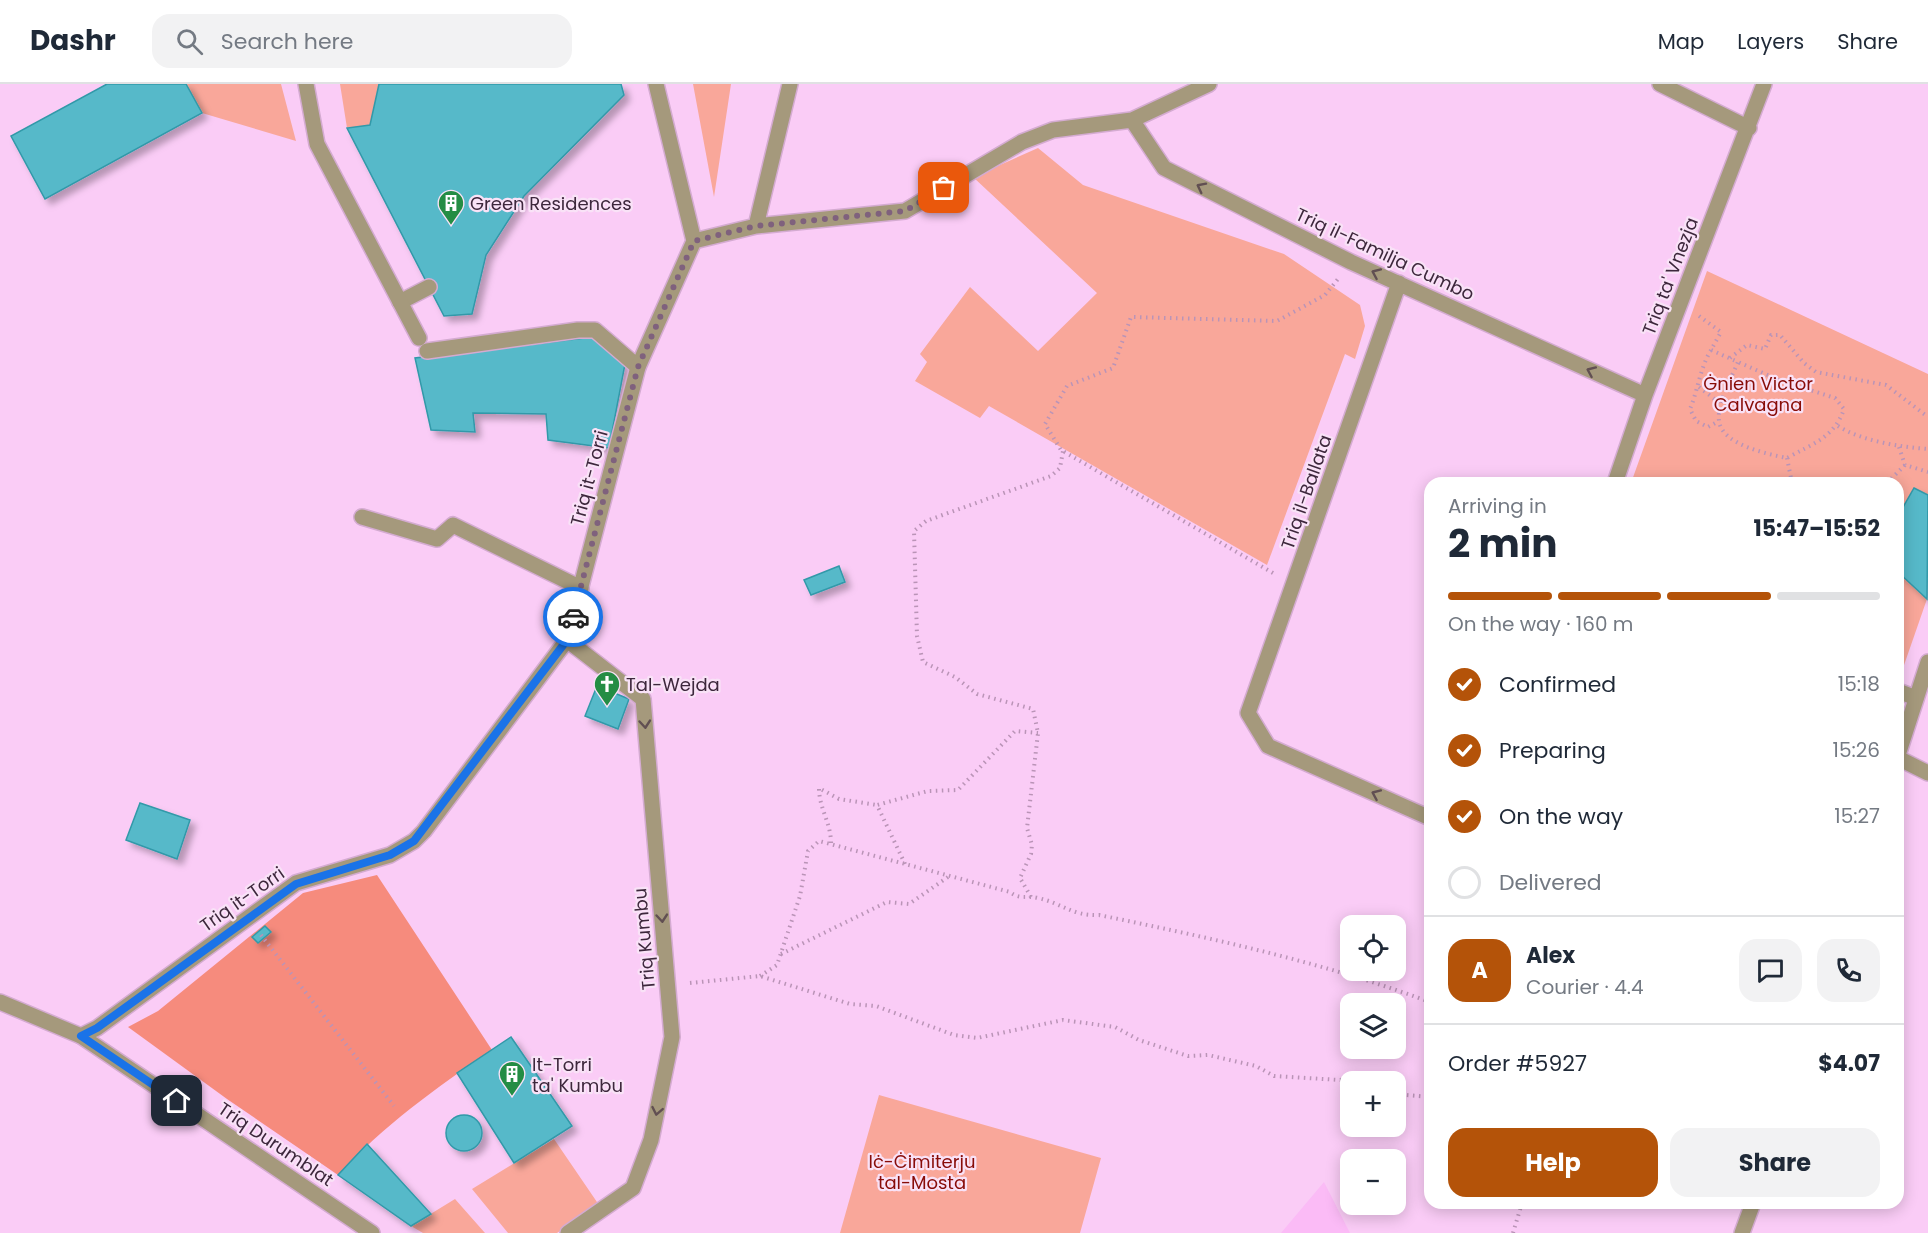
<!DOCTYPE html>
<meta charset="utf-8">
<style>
:root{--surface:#fff;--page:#f2f2f3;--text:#1f2937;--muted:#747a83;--line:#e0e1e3;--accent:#b45309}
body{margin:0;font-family:Poppins,sans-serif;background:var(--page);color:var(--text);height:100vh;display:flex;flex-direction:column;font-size:22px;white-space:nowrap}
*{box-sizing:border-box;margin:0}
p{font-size:20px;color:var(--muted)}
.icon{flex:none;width:33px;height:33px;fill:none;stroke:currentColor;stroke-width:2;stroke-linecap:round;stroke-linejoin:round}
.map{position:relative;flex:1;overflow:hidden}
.panel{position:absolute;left:1424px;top:393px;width:480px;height:732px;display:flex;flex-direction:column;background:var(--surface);border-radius:18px;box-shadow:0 3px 15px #0003}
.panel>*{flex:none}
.fabs{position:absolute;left:1340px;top:831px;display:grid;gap:12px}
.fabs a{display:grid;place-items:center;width:66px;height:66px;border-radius:12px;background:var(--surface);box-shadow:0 3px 15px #0003;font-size:30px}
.pin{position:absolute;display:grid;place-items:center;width:51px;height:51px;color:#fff;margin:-26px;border-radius:12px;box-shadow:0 3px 9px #0006}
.courier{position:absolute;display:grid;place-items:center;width:60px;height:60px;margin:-30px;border:4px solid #1a73e8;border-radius:50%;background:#fff;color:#222;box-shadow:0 2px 8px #0007}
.head em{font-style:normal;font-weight:700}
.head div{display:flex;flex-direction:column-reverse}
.head{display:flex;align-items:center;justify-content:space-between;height:102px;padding:0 24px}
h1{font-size:39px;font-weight:700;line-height:45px}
.bar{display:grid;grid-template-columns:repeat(4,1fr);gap:9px 6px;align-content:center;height:72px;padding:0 24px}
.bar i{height:8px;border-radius:4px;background:var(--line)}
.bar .current{background:var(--accent)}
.bar p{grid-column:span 4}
.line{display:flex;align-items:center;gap:15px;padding:0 24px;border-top:2px solid var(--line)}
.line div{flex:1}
.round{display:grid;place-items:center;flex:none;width:63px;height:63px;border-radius:18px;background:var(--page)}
ol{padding:0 24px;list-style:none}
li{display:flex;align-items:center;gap:18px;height:66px}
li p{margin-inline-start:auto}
li .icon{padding:6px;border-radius:50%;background:var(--accent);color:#fff;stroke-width:4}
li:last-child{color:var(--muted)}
li i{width:33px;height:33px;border:3px solid var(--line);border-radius:50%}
.cta{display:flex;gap:12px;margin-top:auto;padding:12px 24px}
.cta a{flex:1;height:69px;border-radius:18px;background:var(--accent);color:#fff;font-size:24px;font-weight:700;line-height:69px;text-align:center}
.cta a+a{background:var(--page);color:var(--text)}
header{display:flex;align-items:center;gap:36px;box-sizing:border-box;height:84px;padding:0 30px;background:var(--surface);border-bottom:2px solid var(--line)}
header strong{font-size:28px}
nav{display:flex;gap:33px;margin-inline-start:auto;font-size:21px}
.search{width:420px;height:54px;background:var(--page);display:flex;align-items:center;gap:15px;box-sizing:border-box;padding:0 21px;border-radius:18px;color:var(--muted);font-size:22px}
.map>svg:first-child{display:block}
.built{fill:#fbbbf6}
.green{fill:#f9a79a}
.forest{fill:#f68b7d}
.building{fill:#56b9c9;stroke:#3199a9;stroke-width:1.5;filter:url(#shadow)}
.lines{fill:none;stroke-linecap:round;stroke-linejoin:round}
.service-casing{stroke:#d4abd1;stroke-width:18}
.minor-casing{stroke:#d4abd1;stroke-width:18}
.tertiary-casing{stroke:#d4abd1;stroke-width:18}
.path{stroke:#ba94b7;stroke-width:4;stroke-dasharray:1.5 4.5;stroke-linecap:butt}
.service{stroke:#a5997c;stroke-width:15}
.minor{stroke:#a5997c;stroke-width:15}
.tertiary{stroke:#a5997c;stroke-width:15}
.oneway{stroke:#614f52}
.done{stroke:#7f617d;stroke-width:6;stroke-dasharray:0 10.8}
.route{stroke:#1a73e8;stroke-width:8}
.labels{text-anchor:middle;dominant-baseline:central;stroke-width:4.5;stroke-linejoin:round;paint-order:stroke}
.poi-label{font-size:18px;fill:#3d273c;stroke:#f9e2f7;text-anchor:start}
.street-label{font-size:18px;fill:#3d273c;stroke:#f9e2f7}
.park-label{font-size:18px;fill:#880c08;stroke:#f9e2f7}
</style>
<header>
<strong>Dashr</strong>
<div class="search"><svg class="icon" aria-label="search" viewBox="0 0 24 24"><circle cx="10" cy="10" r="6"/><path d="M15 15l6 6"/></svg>Search here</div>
<nav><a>Map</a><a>Layers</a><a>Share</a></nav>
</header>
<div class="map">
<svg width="1928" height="1149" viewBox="0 0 1928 1149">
<defs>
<filter id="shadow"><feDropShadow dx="5.5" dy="5.5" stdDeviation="3" flood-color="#0004"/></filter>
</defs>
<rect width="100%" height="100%" fill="#faccf6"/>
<path class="built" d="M1324,1098L1350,1149H1281Z"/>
<path class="green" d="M186,0H281L296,57L202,29Z
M340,0H379L370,41L347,44Z
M693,0H731L714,113Z
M1038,64L1083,101L1284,170L1360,221L1365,242L1355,275L1345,270L1267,481L989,322L980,334L915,297L927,278L920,270L970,203L1038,267L1097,209L973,93Z
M1707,187L1928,290V411L1914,404L1898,432V399H1631Z
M1898,488L1927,515L1903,584L1898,582Z
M879,1011L1101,1074L1080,1149H840Z
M554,1055L599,1121L557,1149H508L472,1105Z
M455,1115L485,1149H423L411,1142Z"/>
<path class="forest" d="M377,791L492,966C437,1003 383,1042 338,1091L227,1015L128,943L158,927L303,809Z"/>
<path class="building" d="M107,0H186L202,29L45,115L11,52Z
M379,0H621L624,11L524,112L486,171L472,230L444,232L347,44L370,41Z
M593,253L625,280L609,364L548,356L546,330L473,329L475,348L431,346L415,274Z
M1914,404L1928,411L1927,515L1898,488V432Z
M839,482L845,498L811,511L804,496Z
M597,602L629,615L618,645L585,632Z
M140,719L190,736L177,775L126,756Z
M265,842L271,848L258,859L252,853Z
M511,953L572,1042L514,1079L457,989Z
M446 1049a18 18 0 1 1 36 0a18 18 0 1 1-36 0Z
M367,1060L431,1130L411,1142L338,1091Z"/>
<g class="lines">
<g class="service-casing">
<path id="service" d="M400,218L429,203
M427,267L578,246H595L638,283
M362,433L437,455L453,441L581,504"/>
</g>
<g class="minor-casing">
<path id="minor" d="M306,0L317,60L419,254
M656,0L694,157
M1660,0L1749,44
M1132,36L1164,84L1351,178L1645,311
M756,142L790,0
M1399,199L1248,629L1268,662L1430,734
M1615,399L1645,311L1764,0
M567,556L643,615L672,953L651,1056L633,1104L568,1149
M1898,607L1916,614
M1898,674L1928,689
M81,952L97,944L296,799L390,771L414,757L424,747L567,556L638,283L694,157L756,142L905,127L1022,58L1053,46L1132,36L1209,0"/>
</g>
<g class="tertiary-casing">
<path id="tertiary" d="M1898,671L1928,578
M0,918L81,952L372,1149
M1742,1149L1753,1119"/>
</g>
<path class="path" d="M1699,232L1721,248L1711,266L1738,278C1731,295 1717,318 1719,337C1722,361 1768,370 1787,374C1812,360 1834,354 1844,325L1835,314L1779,296L1738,278
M1711,266C1700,284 1698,306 1690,325L1696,337L1708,343L1719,337
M1730,274L1747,261L1765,265L1771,251H1780L1804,279L1816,288L1886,301L1928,333
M1699,303L1717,317L1719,327
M1838,342C1861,357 1901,363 1928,365
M1899,363L1905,381L1928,388
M1787,374L1792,399
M1887,399L1905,381
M1273,489L1061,366L1045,340L1067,302L1113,284L1131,233L1277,237L1325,211L1338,195
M831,759C831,739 819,724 819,704L839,715L877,721
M905,780L877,721L928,707L958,706L1015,647L1038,649
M1031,813L1020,794L1031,770L1032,761L1027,744L1038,649L1033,625L977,610L955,593L923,578L917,552L914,447L926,437L1051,392L1060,384L1063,367
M261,851L394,1022
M781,870L887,818L909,820L948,793
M760,892L777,881L800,812L808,767L819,757L1010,808C1020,816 1027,811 1038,814C1062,819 1071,832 1099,831C1211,854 1322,878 1430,918
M690,899L760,892L850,920L876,922L954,951L977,954L1063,936L1115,943L1139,956L1188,972L1208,971L1256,982L1274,992L1340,996L1353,993L1358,998
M1395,1010L1430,1013
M1513,1149L1522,1119"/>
<use href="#service" class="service"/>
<use href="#minor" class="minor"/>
<use href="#tertiary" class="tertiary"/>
</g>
<defs><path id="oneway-chevron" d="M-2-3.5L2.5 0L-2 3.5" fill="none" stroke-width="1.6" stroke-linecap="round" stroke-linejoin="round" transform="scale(1.5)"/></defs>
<g class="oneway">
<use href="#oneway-chevron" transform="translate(1201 103) rotate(-153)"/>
<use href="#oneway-chevron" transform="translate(1376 189) rotate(-156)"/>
<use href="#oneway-chevron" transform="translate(1591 287) rotate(-156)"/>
<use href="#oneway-chevron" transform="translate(645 640) rotate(85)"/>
<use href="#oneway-chevron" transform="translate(1376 710) rotate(-156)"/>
<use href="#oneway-chevron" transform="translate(662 834) rotate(85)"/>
<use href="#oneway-chevron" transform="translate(657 1027) rotate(101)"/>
</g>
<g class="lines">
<path class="done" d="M573,533L638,283L694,157L756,142L905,127L944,104"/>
<path class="route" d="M177,1017L81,952L97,944L296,800L390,771L414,757L567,556L573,533"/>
</g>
<defs>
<g id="building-pin" transform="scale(1.35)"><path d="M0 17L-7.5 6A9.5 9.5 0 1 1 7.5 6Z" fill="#248d44" stroke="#f9e2f7"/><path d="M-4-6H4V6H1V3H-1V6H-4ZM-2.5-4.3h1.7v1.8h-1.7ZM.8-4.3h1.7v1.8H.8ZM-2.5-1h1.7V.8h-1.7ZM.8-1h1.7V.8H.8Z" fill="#fff"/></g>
<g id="church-pin" transform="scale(1.35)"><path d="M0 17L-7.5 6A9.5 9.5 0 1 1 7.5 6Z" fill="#248d44" stroke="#f9e2f7"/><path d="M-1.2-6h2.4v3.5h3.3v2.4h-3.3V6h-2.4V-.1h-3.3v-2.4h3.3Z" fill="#fff"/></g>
</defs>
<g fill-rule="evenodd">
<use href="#building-pin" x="451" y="119"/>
<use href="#church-pin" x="607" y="600"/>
<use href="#building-pin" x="512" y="990"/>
</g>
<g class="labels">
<g class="poi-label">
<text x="470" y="119">Green Residences</text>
<text x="626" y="600">Tal-Wejda</text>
<text x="532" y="980">It-Torri<tspan x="532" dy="21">ta' Kumbu</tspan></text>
</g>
<g class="street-label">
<text transform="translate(1385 170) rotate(25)">Triq il-Familja Cumbo</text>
<text transform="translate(1670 192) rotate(-69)">Triq ta' Vnezja</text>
<text transform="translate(589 394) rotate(-75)">Triq it-Torri</text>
<text transform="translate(1306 408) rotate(-71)">Triq il-Ballata</text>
<text transform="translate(242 815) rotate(-35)">Triq it-Torri</text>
<text transform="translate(644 855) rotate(-95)">Triq Kumbu</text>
<text transform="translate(276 1060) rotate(34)">Triq Durumblat</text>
</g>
<g class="park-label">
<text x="1758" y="299">Ġnien Victor<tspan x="1758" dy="21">Calvagna</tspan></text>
<text x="922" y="1077">Iċ-Ċimiterju<tspan x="922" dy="21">tal-Mosta</tspan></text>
</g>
</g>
</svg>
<div class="fabs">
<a><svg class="icon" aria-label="locate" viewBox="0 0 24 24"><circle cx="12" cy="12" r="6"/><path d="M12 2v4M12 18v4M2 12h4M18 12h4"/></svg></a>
<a><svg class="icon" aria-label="layers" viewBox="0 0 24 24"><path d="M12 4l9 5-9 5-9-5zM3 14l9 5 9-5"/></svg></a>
<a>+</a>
<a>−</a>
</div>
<div class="pin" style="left:944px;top:104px;background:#ea580c"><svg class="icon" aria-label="bag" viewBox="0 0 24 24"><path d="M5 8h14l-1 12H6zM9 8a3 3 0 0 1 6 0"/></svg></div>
<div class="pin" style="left:177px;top:1017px;background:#1f2937"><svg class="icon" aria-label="home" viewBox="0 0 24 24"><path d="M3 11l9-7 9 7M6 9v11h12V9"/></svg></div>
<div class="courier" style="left:573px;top:533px"><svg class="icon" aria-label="car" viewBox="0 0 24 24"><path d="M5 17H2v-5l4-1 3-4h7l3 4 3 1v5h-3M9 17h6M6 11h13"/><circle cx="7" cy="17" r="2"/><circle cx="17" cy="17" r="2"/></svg></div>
<section class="panel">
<div class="head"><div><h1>2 min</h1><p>Arriving in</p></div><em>15:47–15:52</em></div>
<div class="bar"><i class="current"></i><i class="current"></i><i class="current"></i><i></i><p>On the way · 160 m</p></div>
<ol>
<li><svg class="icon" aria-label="check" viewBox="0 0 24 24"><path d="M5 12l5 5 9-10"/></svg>Confirmed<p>15:18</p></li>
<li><svg class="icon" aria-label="check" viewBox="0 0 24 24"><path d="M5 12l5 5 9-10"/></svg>Preparing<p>15:26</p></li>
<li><svg class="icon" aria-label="check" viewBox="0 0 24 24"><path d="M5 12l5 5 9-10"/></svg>On the way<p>15:27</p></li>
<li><i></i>Delivered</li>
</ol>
<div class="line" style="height:108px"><b class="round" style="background:var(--accent);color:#fff">A</b><div><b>Alex</b><p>Courier · 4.4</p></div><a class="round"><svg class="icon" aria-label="chat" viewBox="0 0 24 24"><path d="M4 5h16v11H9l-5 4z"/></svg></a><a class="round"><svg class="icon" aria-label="phone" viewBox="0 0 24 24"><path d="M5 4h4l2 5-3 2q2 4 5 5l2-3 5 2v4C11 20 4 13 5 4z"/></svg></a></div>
<div class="line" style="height:78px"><div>Order #5927</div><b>$4.07</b></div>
<div class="cta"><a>Help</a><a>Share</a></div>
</section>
</div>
